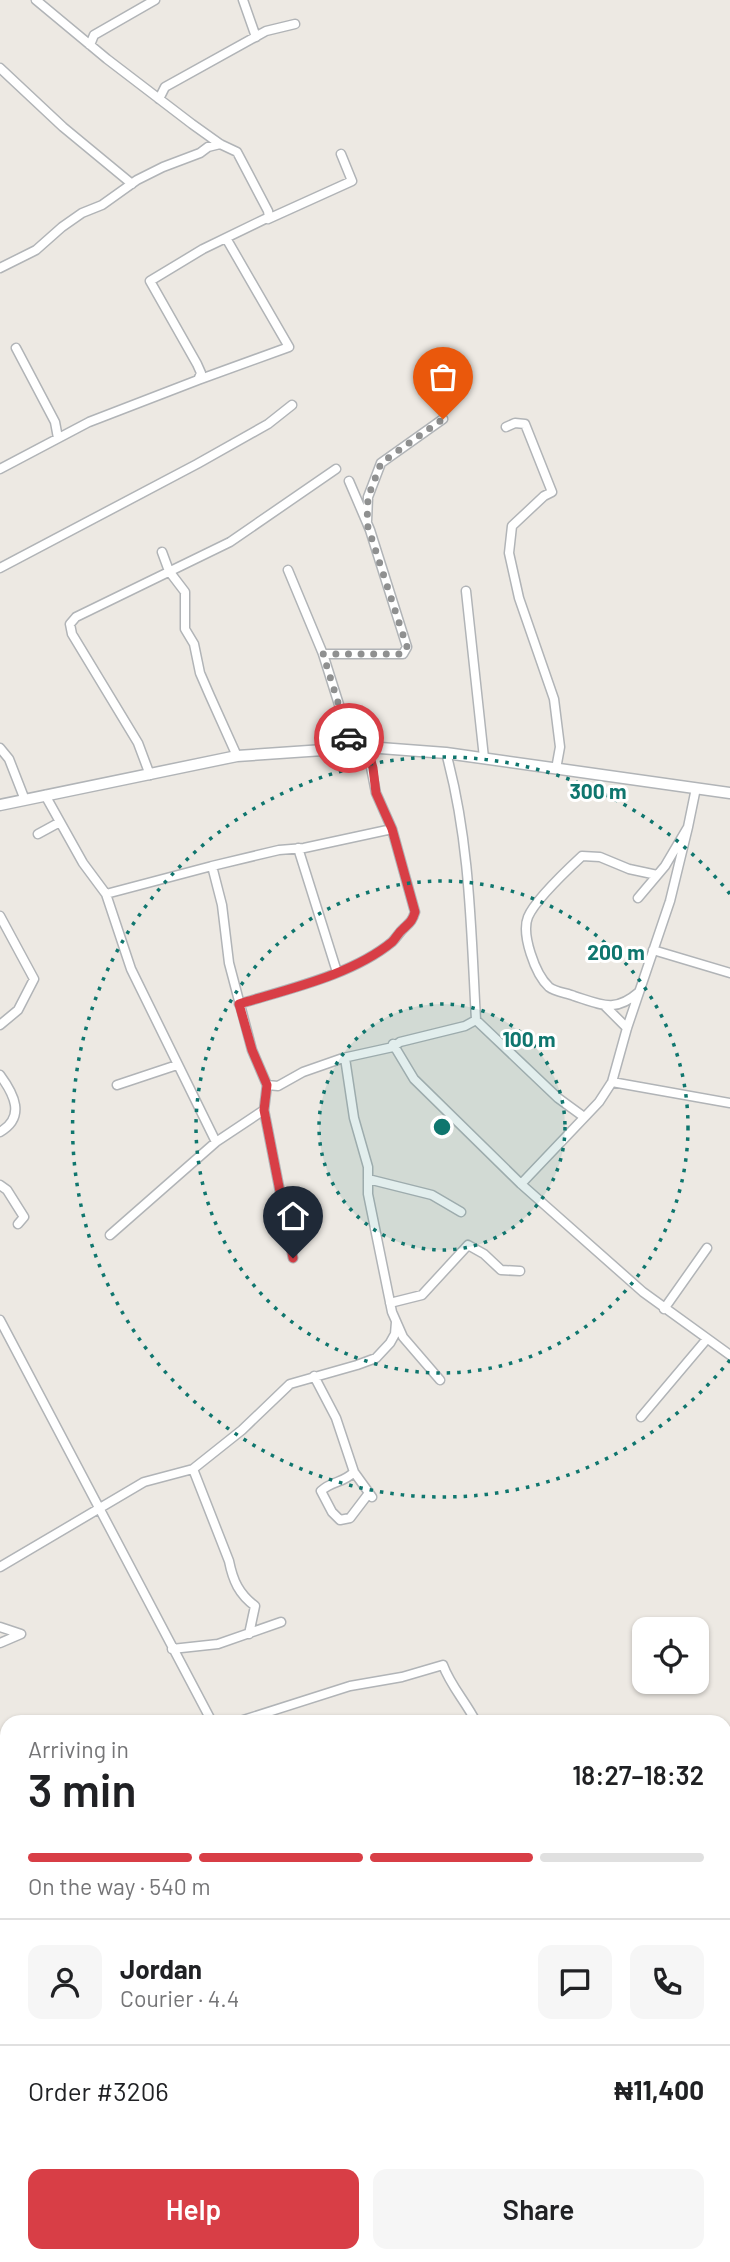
<!DOCTYPE html>
<meta charset="utf-8">
<style>
:root{--surface:#fff;--page:#f6f6f6;--text:#202124;--muted:#757577;--line:#e0e0e0;--accent:#d83e46}
body{margin:0;font-family:Barlow,sans-serif;background:var(--page);color:var(--text);height:100vh;display:flex;flex-direction:column;font-size:26px;white-space:nowrap}
*{box-sizing:border-box;margin:0}
p{font-size:23px;color:var(--muted)}
.icon{flex:none;width:38px;height:38px;fill:none;stroke:currentColor;stroke-width:2;stroke-linecap:round;stroke-linejoin:round}
.map{position:relative;flex:1;overflow:hidden}
.drawer{position:absolute;left:0px;top:1715px;width:732px;height:548px;display:flex;flex-direction:column;background:var(--surface);border-radius:21px 21px 0 0;box-shadow:0 2px 5px #0004}
.drawer>*{flex:none}
.controls{position:absolute;left:632px;top:1617px;display:grid;gap:14px}
.controls a{display:grid;place-items:center;width:77px;height:77px;border-radius:14px;background:var(--surface);box-shadow:0 2px 5px #0004;font-size:35px}
.pin{position:absolute;display:grid;place-items:center;width:60px;height:60px;color:#fff;margin:-72px -30px;border-radius:50% 50% 50% 0;rotate:-45deg;box-shadow:0 0 7px #0007}
.pin .icon{rotate:45deg}
.courier{position:absolute;display:grid;place-items:center;width:70px;height:70px;margin:-35px;border:5px solid #d83e46;border-radius:50%;background:#fff;color:#222;box-shadow:0 2px 9px #0007}
.summary em{font-style:normal;font-weight:600}
.summary div{display:flex;flex-direction:column-reverse}
.summary{display:flex;align-items:center;justify-content:space-between;height:119px;padding:0 28px}
h1{font-size:46px;font-weight:600;line-height:52px}
.bar{display:grid;grid-template-columns:repeat(4,1fr);gap:10px 7px;align-content:center;height:84px;padding:0 28px}
.bar i{height:9px;border-radius:5px;background:var(--line)}
.bar .on{background:var(--accent)}
.bar p{grid-column:span 4}
.line{display:flex;align-items:center;gap:18px;padding:0 28px;border-top:2px solid var(--line)}
.line div{flex:1}
.round{display:grid;place-items:center;flex:none;width:74px;height:74px;border-radius:14px;background:var(--page)}
.button{display:flex;gap:14px;margin-top:auto;padding:14px 28px}
.button a{flex:1;height:80px;border-radius:14px;background:var(--accent);color:#fff;font-size:28px;font-weight:600;line-height:80px;text-align:center}
.button a+a{background:var(--page);color:var(--text)}
.map>svg:first-child{display:block}
.lines{fill:none;stroke-linecap:round;stroke-linejoin:round}
.stream{stroke:#aadff6;stroke-width:2.5}
.minor-casing{stroke:#b1b4b7;stroke-width:11}
.tertiary-casing{stroke:#b1b4b7;stroke-width:13}
.minor{stroke:#fff;stroke-width:8}
.tertiary{stroke:#fff;stroke-width:10}
.done{stroke:#8f9090;stroke-width:7;stroke-dasharray:0 12.6}
.route{stroke:#d83e46;stroke-width:9}
.ring{fill:none;stroke:#0f766e;stroke-width:3.5;stroke-dasharray:3.5 7}
.centre{fill:#0f766e;stroke:#fff;stroke-width:3.5}
.ring-label{font-size:21px;text-anchor:middle;font-weight:bold;fill:#0f766e;stroke:#fff;stroke-width:6;stroke-linejoin:round;paint-order:stroke}
</style>
<div class="map">
<svg width="730" height="2262" viewBox="0 0 730 2262">
<rect width="100%" height="100%" fill="#ede9e3"/>
<g class="lines">
<path class="stream" d="M724,2124L730,2119"/>
<g class="minor-casing">
<path id="minor" d="M243,0L256,37
M90,45L94,35L155,0
M0,68L63,127L132,184
M159,99L165,87L266,31L295,24
M268,219L352,181L341,154
M0,268L36,250L62,227L82,213L102,205L137,180L163,167L200,153L208,147L220,144
M16,348L55,422L58,438
M198,380L289,347L226,238
M506,427L515,423L525,424L552,492L544,496L512,526L509,553L519,598L554,699L560,747L556,769
M0,469L89,422L198,380L201,373L197,364L150,281L203,249L269,217L268,211L237,152L220,144L192,124L107,59L36,0
M349,481L370,530L407,647L403,654H323L347,730L350,747
M367,521L368,497L381,463L443,419
M162,552L169,571L185,592V629L194,644L200,673L210,696L237,756
M0,568L197,464L268,424L292,405
M288,570L323,654
M466,591L484,758
M367,747L376,793L392,829L304,848L279,850L212,866L222,905L229,963L252,1050L267,1085L278,1086L303,1072L343,1058L393,1047L400,1042L465,1026L476,1020
M0,748L9,759L25,800
M446,753C470,840 471,930 476,1020L558,1098L584,1117
M150,775L138,743L72,634L70,624L76,617L230,542L336,469
M45,795L83,863L106,894
M38,834L60,822
M298,848L337,972
M212,866L106,894L131,969L216,1142L264,1110L267,1085
M638,898L665,866L688,827L696,788
M0,916L34,979L18,1010L0,1025
M653,950L730,973
M639,992C615,1013 602,1005 574,996C567,993 555,992 549,987C535,974 521,934 528,917C535,900 568,869 582,856L600,857L629,869L657,875
M239,1004C288,989 352,975 392,942C396,938 399,933 403,929C409,923 412,922 415,912L392,829
M605,1006L627,1028
M393,1044L414,1079L521,1184L643,1292L730,1355
M345,1058L354,1118L368,1167V1194L392,1312L403,1337L440,1380
M0,1075C14,1094 26,1117 0,1132
M612,1082L730,1103
M117,1085L177,1065
M264,1110L293,1258
M368,1179L432,1195L461,1212
M521,1184L599,1102L612,1082L627,1028L670,901L688,827
M0,1185L7,1190L24,1217L18,1224
M110,1235L216,1142
M390,1303L422,1295L468,1245L484,1254L501,1270L520,1271
M664,1309L707,1248
M0,1320L212,1722
M314,1376L336,1418L354,1472L372,1497
M641,1417L706,1340
M193,1469L229,1561C233,1581 239,1594 255,1606L249,1634
M354,1472C342,1484 333,1480 321,1491L332,1512L340,1520L350,1518L369,1493
M0,1567L144,1482L193,1469L242,1430L290,1384L357,1365L376,1358L390,1343L395,1334L396,1322
M0,1627L21,1634L0,1643
M172,1649L218,1644L281,1622
M237,1722L350,1686L402,1677L443,1665C450,1685 466,1702 476,1722
M0,1821L7,1820
M0,1911H7
M0,2089L7,2088
M0,2178L7,2176
M704,2256L706,2262
M0,2260L89,2256L93,2262"/>
</g>
<g class="tertiary-casing">
<path id="tertiary" d="M0,805L237,756L367,747L446,753L730,793"/>
</g>
<use href="#minor" class="minor"/>
<use href="#tertiary" class="tertiary"/>
</g>
<g class="lines">
<path class="done" d="M349,738L323,654H403L407,647L367,524L368,497L381,463L443,419"/>
<path class="route" d="M293,1258L264,1110L267,1085L252,1050L239,1004C288,989 352,975 392,942C396,938 398,933 403,929C409,923 412,922 415,912L392,829L376,793L373,768L367,747H350L349,738"/>
</g>
<circle cx="442" cy="1127" r="123" fill="#0f766e" fill-opacity=".12"/>
<g class="ring">
<circle cx="442" cy="1127" r="123"/>
<circle cx="442" cy="1127" r="246"/>
<path d="M730 1360A370 370 0 1 1 730 894"/>
</g>
<circle cx="442" cy="1127" r="10" class="centre"/>
<g class="ring-label">
<text x="598" y="799">300 m</text>
<text x="616" y="960">200 m</text>
<text x="529" y="1047">100 m</text>
</g>
</svg>
<div class="controls">
<a><svg class="icon" aria-label="locate" viewBox="0 0 24 24"><circle cx="12" cy="12" r="6"/><path d="M12 2v4M12 18v4M2 12h4M18 12h4"/></svg></a>
</div>
<div class="pin" style="left:443px;top:419px;background:#ea580c"><svg class="icon" aria-label="bag" viewBox="0 0 24 24"><path d="M5 8h14l-1 12H6zM9 8a3 3 0 0 1 6 0"/></svg></div>
<div class="pin" style="left:293px;top:1258px;background:#1f2937"><svg class="icon" aria-label="home" viewBox="0 0 24 24"><path d="M3 11l9-7 9 7M6 9v11h12V9"/></svg></div>
<div class="courier" style="left:349px;top:738px"><svg class="icon" aria-label="car" viewBox="0 0 24 24"><path d="M5 17H2v-5l4-1 3-4h7l3 4 3 1v5h-3M9 17h6M6 11h13"/><circle cx="7" cy="17" r="2"/><circle cx="17" cy="17" r="2"/></svg></div>
<section class="drawer">
<div class="summary"><div><h1>3 min</h1><p>Arriving in</p></div><em>18:27–18:32</em></div>
<div class="bar"><i class="on"></i><i class="on"></i><i class="on"></i><i></i><p>On the way · 540 m</p></div>
<div class="line" style="height:126px"><a class="round"><svg class="icon" aria-label="person" viewBox="0 0 24 24"><circle cx="12" cy="8" r="4"/><path d="M4 21q1-7 8-7t8 7"/></svg></a><div><b>Jordan</b><p>Courier · 4.4</p></div><a class="round"><svg class="icon" aria-label="chat" viewBox="0 0 24 24"><path d="M4 5h16v11H9l-5 4z"/></svg></a><a class="round"><svg class="icon" aria-label="phone" viewBox="0 0 24 24"><path d="M5 4h4l2 5-3 2q2 4 5 5l2-3 5 2v4C11 20 4 13 5 4z"/></svg></a></div>
<div class="line" style="height:91px"><div>Order #3206</div><b>₦11,400</b></div>
<div class="button"><a>Help</a><a>Share</a></div>
</section>
</div>
